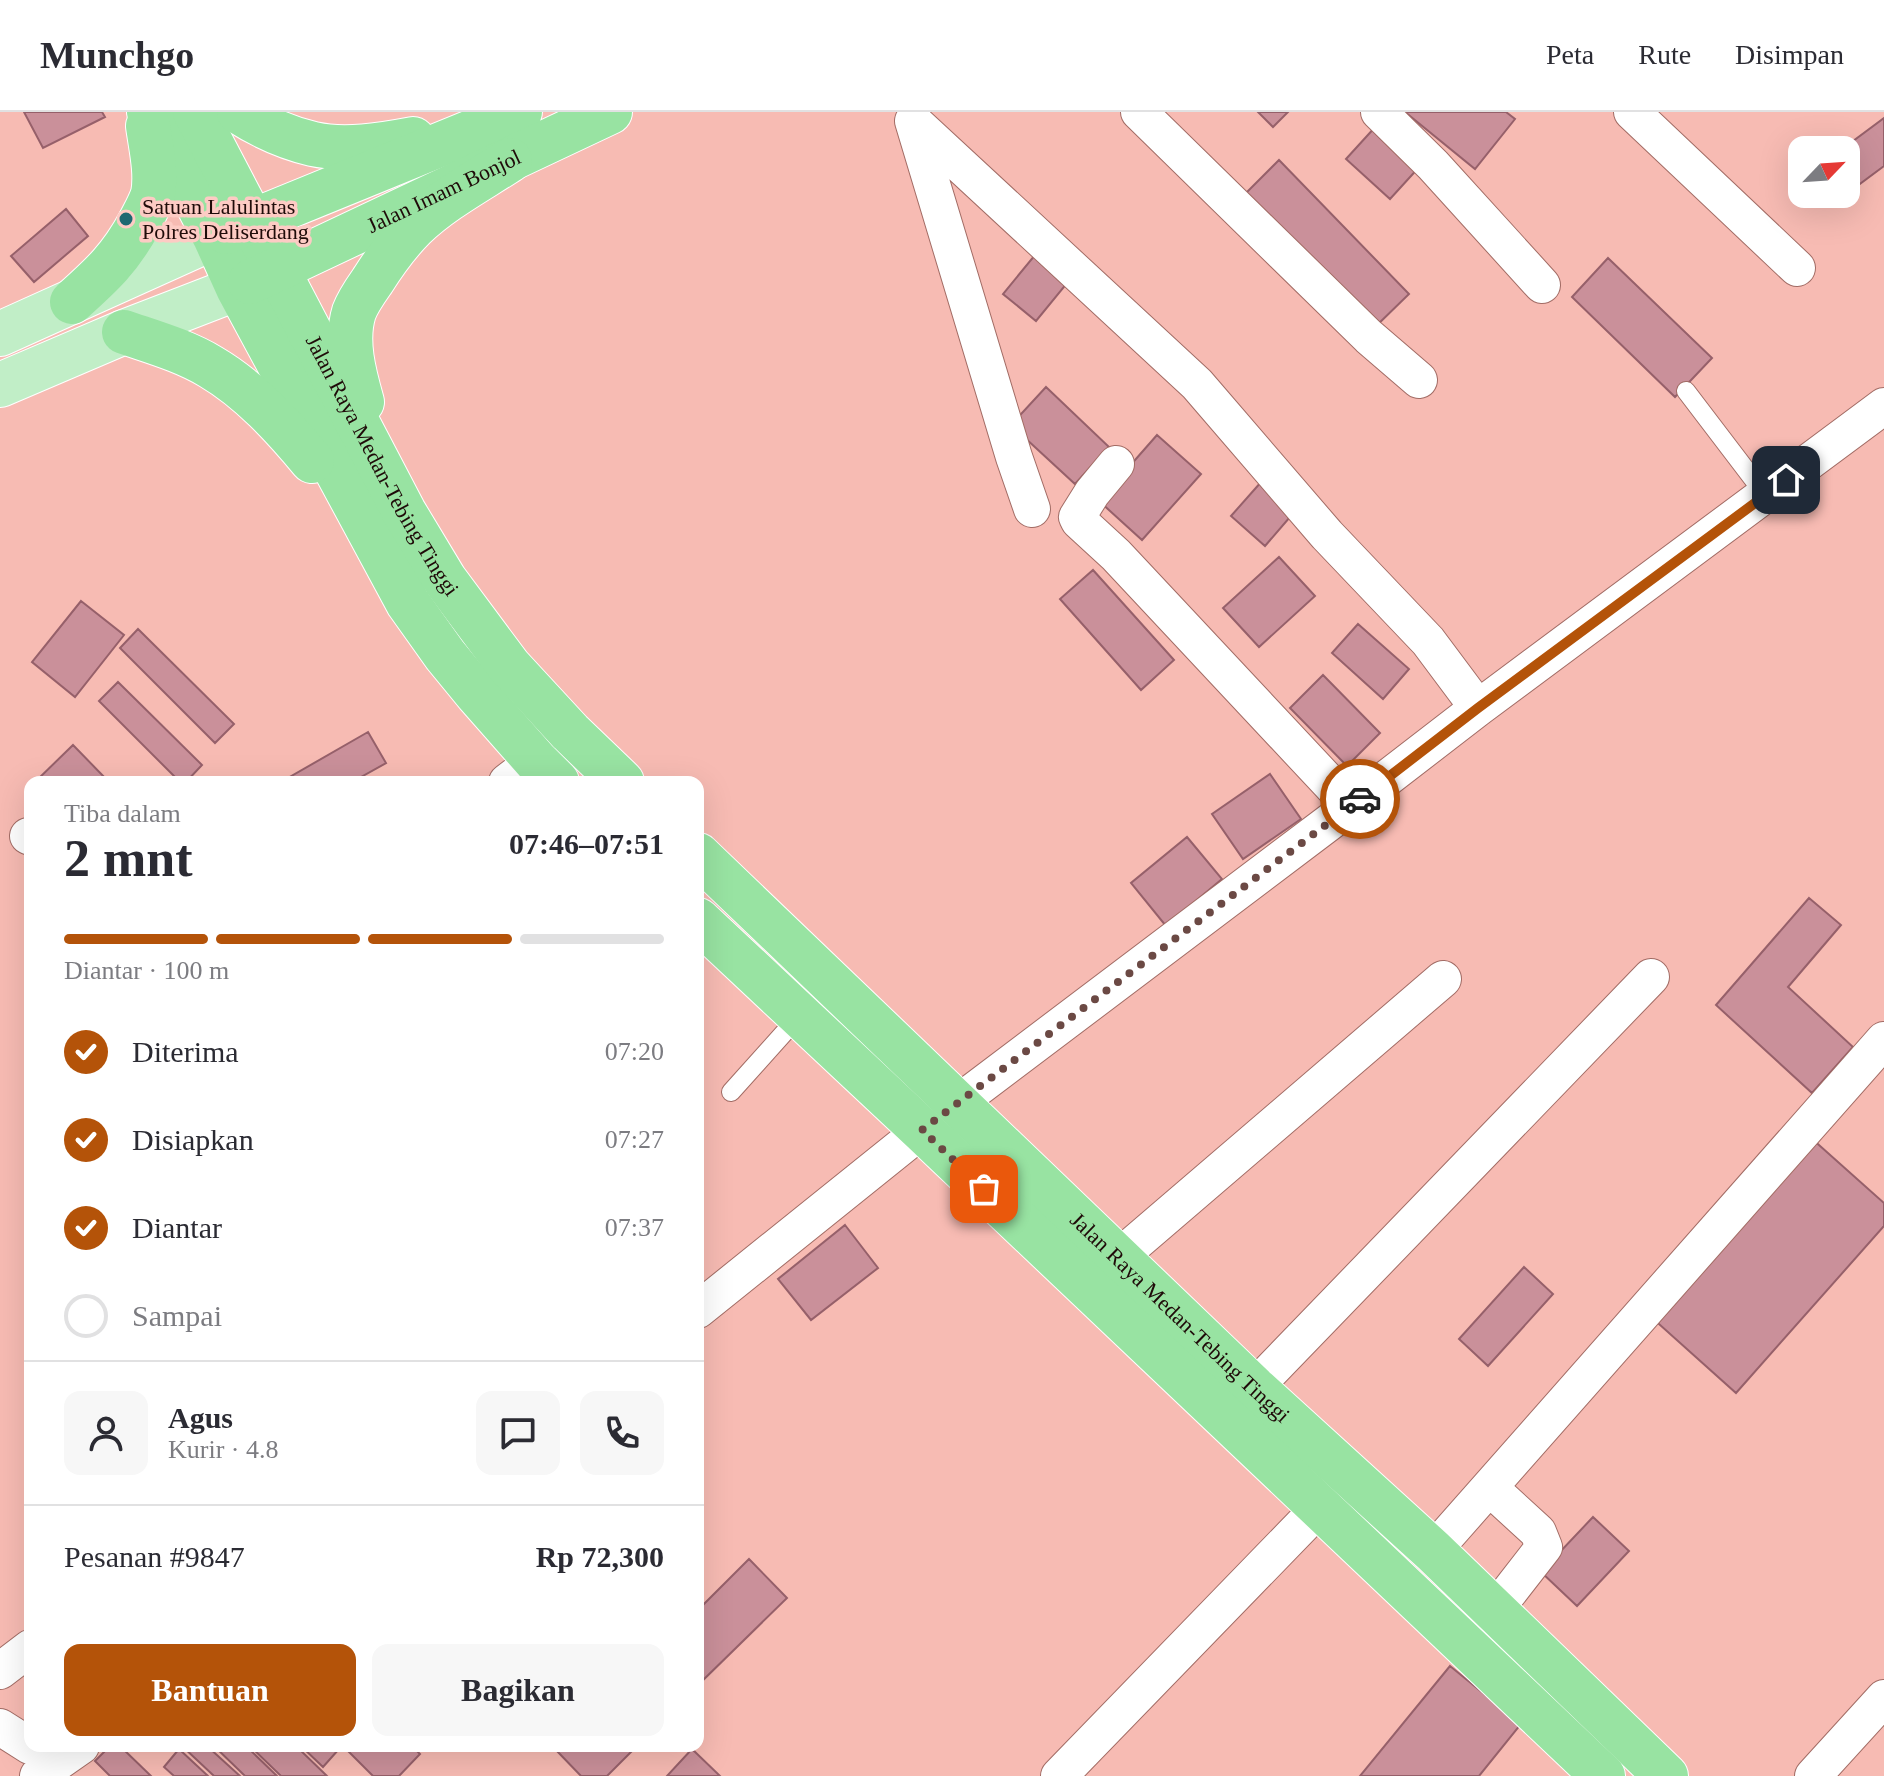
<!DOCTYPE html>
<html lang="id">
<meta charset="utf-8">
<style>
:root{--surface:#fff;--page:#f7f7f7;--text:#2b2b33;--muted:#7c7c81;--line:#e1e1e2;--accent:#b45309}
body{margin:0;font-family:"Times New Roman",serif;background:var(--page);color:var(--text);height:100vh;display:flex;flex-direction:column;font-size:30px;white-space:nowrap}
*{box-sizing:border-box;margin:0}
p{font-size:26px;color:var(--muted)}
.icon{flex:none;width:44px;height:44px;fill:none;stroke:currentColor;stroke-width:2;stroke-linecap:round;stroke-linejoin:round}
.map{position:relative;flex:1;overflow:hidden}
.drawer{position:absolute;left:24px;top:664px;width:680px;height:976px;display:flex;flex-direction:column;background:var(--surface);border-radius:16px;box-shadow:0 8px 32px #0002}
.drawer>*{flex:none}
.needle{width:52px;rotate:65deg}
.tools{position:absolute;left:1788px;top:24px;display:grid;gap:16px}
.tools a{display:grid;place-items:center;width:72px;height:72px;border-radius:16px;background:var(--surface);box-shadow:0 8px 32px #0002;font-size:40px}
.pin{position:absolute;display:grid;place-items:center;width:68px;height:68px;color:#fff;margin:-34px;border-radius:16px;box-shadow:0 4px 12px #0006}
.courier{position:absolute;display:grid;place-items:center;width:80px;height:80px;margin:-40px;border:6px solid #b45309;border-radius:50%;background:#fff;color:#222;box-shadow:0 2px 10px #0007}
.summary em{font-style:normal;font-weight:800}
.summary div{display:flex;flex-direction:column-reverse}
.summary{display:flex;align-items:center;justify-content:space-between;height:136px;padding:0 40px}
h1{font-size:52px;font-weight:800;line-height:60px}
.bar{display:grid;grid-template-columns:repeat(4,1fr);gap:12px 8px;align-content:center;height:96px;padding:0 40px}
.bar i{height:10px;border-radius:6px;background:var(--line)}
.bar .on{background:var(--accent)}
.bar p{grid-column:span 4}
.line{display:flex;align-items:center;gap:20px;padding:0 40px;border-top:2px solid var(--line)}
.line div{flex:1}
.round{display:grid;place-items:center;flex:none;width:84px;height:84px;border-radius:16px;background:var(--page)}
ol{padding:0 40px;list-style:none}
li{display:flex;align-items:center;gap:24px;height:88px}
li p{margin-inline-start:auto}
li .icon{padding:8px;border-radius:50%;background:var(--accent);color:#fff;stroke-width:4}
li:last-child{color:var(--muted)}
li i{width:44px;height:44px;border:4px solid var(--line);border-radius:50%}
.action{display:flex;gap:16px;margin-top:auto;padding:16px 40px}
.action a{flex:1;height:92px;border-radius:16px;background:var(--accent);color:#fff;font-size:32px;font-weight:800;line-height:92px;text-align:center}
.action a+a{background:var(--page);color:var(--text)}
header{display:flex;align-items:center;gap:48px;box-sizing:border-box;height:112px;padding:0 40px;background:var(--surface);border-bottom:2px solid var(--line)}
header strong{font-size:38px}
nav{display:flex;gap:44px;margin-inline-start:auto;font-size:28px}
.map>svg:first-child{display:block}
.building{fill:#ca909a;stroke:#96606a;stroke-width:2}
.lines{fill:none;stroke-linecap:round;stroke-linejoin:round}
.lane-casing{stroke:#a26c65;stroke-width:20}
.street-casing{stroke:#a26c65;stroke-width:38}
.primary-casing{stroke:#fff;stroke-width:46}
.highway-casing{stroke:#fff;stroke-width:46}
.lane{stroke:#fff;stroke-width:18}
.street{stroke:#fff;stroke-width:36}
.primary{stroke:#c1eec7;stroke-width:44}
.highway{stroke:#98e3a2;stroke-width:44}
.done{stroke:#6b4944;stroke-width:8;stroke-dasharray:0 14.4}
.route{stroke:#b45309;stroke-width:10}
.poi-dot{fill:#1d6871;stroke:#fdcbc4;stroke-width:3}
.labels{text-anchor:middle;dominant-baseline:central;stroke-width:7;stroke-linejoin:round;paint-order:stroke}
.street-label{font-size:22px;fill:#1f0b09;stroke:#fdcbc4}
.poi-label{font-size:22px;fill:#1f0b09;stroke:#fdcbc4;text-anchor:start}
</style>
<header>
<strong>Munchgo</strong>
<nav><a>Peta</a><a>Rute</a><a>Disimpan</a></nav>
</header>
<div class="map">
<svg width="1884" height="1664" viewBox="0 0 1884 1664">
<rect width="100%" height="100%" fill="#f7bbb3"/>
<path class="building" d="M24,0H102L105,5L43,36Z
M1258,0H1288L1273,15Z
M1405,0H1506L1515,7L1475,57Z
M1884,6V54L1853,77L1846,68V38H1841Z
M1377,13L1421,53L1390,87L1346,47Z
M1279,48L1409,182L1372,218L1243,84Z
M66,97L88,124L34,170L11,144Z
M1035,143L1068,170L1036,209L1003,182Z
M1608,146L1712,246L1675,285L1572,185Z
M1046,275L1109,335L1075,372L1011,313Z
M1157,323L1201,362L1142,428L1099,389Z
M1262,369L1296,398L1265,434L1231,404Z
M1279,445L1315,484L1259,535L1223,496Z
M1093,458L1174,548L1141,578L1060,487Z
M81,489L124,523L75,585L32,550Z
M1358,512L1409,557L1383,587L1332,541Z
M138,517L234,612L215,631L120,536Z
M1323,563L1380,621L1347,654L1290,596Z
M118,570L202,653L186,670H180L99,589Z
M368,620L386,651L352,670H281Z
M73,633L109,670H35Z
M1270,662L1301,707L1243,747L1212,702Z
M1187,725L1222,767L1166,814L1131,771Z
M1809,786L1841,813L1788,875L1853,935L1812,981L1716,893Z
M1810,1025L1884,1091V1114L1736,1281L1650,1204Z
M845,1113L878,1156L811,1208L778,1167Z
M1524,1155L1553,1182L1488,1254L1459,1227Z
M1593,1405L1629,1439L1577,1494L1541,1460Z
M749,1447L787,1486L698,1573V1498Z
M1450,1554L1521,1612L1479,1664H1360Z
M110,1634H120L151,1664H110L95,1649Z
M182,1634H207L240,1664H214Z
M214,1634H246L277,1664H245Z
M250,1634H296L327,1664H281Z
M301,1634H336L339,1637L323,1655Z
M343,1634H412L420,1642L399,1664H373Z
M561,1634H637L607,1664H581L556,1638Z
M179,1637L208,1664H174L164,1655Z
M692,1637L720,1664H667Z"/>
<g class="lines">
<g class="lane-casing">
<path id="lane" d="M1686,279L1766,384
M731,980L800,903"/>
</g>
<g class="street-casing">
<path id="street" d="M1139,0L1369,225L1419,268
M1379,0L1433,53L1542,173
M1632,0L1797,156
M913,9L1197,272L1327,423L1428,529L1478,596
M913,9L1014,345L1032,397
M1116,352L1092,381L1077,405L1079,409L1116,443L1351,694
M507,670L556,632
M28,724L30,725
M1119,1145L1443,867
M698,1198L922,1018L1351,694L1478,596L1884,294
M1254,1276L1651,865
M1490,1376L1538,1420L1544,1435L1495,1498
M1433,1439L1884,928
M0,1559L30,1536
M0,1615L30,1634
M38,1664L81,1634
M1059,1664L1320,1395
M1813,1664L1884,1586"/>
</g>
<g class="primary-casing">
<path id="primary" d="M0,222L215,125
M0,273L124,220L238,176"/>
</g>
<g class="highway-casing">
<g id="highway">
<path d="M149,0L215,125L238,176L408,491L445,543L477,582L536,649L557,670"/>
<path id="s1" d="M195,0L404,400L445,468L509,554L570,620L622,670"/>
<path d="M239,0C261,14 287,26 313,32C345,39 381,33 413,27"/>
<path d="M226,120L520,0"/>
<path id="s2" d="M250,170L610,0"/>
<path d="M72,190C102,163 120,147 140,110C144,102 150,92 153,82C157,61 151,35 148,14"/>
<path d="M124,220C153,230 185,239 211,255C250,278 283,314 312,349"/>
<path d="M362,290C354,262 345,229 354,200C358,189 366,178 373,168C385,149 398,131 414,115C442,88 478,69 510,48"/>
<path id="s3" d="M698,743L1254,1276L1433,1439L1666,1664"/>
<path d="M698,808L922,1018L1603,1664"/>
</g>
</g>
<use href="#lane" class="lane"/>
<use href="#street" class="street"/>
<use href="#primary" class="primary"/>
<use href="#highway" class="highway"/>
</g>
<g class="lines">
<path class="done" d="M984,1077L922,1018L1360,687"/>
<path class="route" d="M1360,687L1478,596L1786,368"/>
</g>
<circle class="poi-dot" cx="126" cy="107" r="8"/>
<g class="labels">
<g class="street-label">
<text stroke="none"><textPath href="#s2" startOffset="214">Jalan Imam Bonjol</textPath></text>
<text stroke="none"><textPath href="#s1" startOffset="400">Jalan Raya Medan-Tebing Tinggi</textPath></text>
<text stroke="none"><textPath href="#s3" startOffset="668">Jalan Raya Medan-Tebing Tinggi</textPath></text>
</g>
<g class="poi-label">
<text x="142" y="94">Satuan Lalulintas<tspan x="142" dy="25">Polres Deliserdang</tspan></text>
</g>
</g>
</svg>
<div class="tools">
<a><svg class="needle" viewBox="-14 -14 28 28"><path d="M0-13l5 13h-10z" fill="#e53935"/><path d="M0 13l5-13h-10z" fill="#7c7c81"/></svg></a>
</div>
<div class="pin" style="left:984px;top:1077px;background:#ea580c"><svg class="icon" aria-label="bag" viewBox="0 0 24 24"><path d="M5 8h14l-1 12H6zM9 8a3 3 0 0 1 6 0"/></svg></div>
<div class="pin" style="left:1786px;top:368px;background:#1f2937"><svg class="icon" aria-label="home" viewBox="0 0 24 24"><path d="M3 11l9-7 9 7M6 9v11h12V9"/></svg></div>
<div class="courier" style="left:1360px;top:687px"><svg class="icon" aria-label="car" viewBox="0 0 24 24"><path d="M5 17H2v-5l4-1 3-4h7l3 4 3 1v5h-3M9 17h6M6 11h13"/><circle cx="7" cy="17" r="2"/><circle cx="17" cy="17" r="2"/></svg></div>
<section class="drawer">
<div class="summary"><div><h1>2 mnt</h1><p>Tiba dalam</p></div><em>07:46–07:51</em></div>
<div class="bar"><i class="on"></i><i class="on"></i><i class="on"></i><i></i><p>Diantar · 100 m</p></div>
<ol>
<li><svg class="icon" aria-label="check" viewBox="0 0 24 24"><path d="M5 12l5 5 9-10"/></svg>Diterima<p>07:20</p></li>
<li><svg class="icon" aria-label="check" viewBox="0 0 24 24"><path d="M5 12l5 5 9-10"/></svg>Disiapkan<p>07:27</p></li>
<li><svg class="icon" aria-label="check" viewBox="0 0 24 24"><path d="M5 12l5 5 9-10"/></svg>Diantar<p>07:37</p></li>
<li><i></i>Sampai</li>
</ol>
<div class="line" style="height:144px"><a class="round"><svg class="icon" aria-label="person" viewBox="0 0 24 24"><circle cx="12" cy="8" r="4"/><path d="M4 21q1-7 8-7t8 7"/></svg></a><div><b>Agus</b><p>Kurir · 4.8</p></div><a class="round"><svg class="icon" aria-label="chat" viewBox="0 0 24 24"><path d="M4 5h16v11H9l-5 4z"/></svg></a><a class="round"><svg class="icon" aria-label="phone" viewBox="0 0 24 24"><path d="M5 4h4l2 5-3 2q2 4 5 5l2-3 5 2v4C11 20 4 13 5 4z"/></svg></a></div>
<div class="line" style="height:104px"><div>Pesanan #9847</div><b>Rp 72,300</b></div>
<div class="action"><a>Bantuan</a><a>Bagikan</a></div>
</section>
</div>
